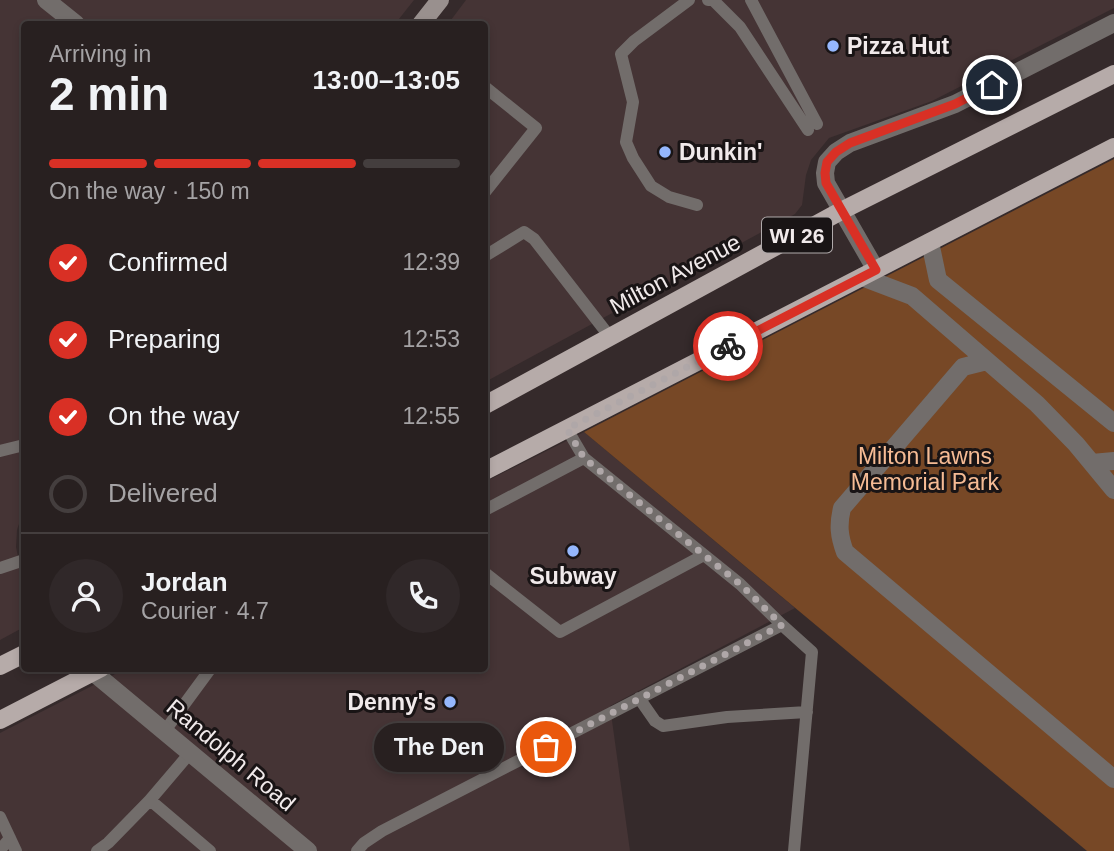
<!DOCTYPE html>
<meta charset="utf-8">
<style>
:root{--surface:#282020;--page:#302829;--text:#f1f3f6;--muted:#a5a3a5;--line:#443e3e;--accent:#d93025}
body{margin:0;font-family:Helvetica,sans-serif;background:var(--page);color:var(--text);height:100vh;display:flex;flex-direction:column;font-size:26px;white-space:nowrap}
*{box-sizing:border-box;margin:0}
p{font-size:23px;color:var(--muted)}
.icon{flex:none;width:38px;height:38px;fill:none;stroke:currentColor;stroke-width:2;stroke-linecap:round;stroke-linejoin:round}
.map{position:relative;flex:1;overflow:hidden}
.side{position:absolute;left:21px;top:21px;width:467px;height:651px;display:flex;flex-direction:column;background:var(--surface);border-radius:7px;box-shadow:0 4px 10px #0003,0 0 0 2px var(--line)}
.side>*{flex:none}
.pin{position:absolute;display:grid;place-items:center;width:60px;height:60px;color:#fff;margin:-30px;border:4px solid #fff;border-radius:50%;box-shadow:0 2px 7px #0007}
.courier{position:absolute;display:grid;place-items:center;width:70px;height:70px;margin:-35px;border:5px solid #d93025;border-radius:50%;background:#fff;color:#222;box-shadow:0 2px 9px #0007}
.bubble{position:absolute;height:49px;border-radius:24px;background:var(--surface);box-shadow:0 4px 10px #0003,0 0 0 2px var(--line);font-size:23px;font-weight:800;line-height:49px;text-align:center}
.headline em{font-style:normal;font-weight:800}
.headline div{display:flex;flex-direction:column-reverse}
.headline{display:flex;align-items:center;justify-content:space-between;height:119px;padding:0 28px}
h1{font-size:46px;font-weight:800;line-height:52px}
.bar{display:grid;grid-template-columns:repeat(4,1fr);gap:10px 7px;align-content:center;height:84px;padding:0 28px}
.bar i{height:9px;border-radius:5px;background:var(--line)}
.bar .active{background:var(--accent)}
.bar p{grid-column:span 4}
.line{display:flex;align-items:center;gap:18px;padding:0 28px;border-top:2px solid var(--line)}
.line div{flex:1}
.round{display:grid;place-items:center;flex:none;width:74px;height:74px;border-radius:37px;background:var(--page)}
ol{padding:0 28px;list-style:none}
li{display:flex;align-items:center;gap:21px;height:77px}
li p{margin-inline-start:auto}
li .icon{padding:7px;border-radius:50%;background:var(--accent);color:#fff;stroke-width:4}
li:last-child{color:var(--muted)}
li i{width:38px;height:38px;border:4px solid var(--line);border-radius:50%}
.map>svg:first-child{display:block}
.built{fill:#453435}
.green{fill:#774826}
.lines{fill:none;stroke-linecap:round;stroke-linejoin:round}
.lane{stroke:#726d6b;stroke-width:12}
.street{stroke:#726d6b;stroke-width:18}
.secondary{stroke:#99908e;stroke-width:18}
.primary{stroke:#b6aba9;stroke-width:18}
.done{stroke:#afa7a8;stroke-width:7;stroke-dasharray:0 12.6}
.route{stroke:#d93025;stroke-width:9}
.poi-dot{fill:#95b7fd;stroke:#191415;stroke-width:2.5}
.labels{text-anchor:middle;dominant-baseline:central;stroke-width:6;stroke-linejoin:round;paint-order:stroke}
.shield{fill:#191415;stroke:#b0aaab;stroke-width:2}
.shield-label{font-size:21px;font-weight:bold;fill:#f1eaeb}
.poi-label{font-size:23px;font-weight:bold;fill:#f1eaeb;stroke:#191415;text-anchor:start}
.street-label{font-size:23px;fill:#f1eaeb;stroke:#191415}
.park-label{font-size:23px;fill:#f6bb94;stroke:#191415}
</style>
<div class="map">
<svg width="1114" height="851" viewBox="0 0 1114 851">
<rect width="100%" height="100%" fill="#352a2b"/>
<path class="built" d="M0,0H414L395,24H24V508L17,530L16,547L24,587V627L0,640Z
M466,0H1114V8L932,101L829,138L811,160L806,175L802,205L795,214L485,382V24H448Z
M584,432L795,608L610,706L630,851H0V733L125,669L485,668V482Z"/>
<path class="green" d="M1114,159V851H1087L584,432Z"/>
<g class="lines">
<path class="lane" d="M689,0L634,41L621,54L633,102L626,142L633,158L651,186L669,197L697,205
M708,0H713L740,27L808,130
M751,0L817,124
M485,87L536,128L485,192
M485,256L524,232L534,239L610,337
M0,451L24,445
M584,458L740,584L782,625
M485,510L584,458L567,429
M0,568L24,560
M485,573L560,632L704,555
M639,698L655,721L663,726L727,717L807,712
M164,732L211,668
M150,800L190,753
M0,817L16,851
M0,850L10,838
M97,851L108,843L150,800L210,851
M357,851L364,843L382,831L782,625L812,652L794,851"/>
<path class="street" d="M46,0L76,24
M930,242L938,280L1114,423
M876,270L826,183L825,173L827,162L836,152L850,143L955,104L1114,23
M862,277L912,296L1037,404L1076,444L1114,490
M987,361L963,367L842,508C838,525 839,536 845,552L1114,779
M1092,463L1114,461
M93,672L308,851"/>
<path class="secondary" d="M421,24L440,0"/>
<path class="primary" d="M485,405L841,211L1114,74
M485,471L1114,147
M0,666L24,654
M0,720L101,668"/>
</g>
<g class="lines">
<path class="done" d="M546,747L782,625L740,584L584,458L567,429L728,346"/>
<path class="route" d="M728,346L876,270L826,183L825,173L827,162L836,152L850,143L955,104L992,85"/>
</g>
<g class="poi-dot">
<circle cx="833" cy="46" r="7"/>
<circle cx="665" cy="152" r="7"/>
<circle cx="573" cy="551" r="7"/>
<circle cx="450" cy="702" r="7"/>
</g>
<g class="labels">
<rect class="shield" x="762" y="217.5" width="70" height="35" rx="5"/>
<g class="shield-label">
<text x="797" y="235">WI 26</text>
</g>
<g class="poi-label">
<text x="847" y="46">Pizza Hut</text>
<text x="679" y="152">Dunkin'</text>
<text x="573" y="576" text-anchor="middle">Subway</text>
<text x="436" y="702" text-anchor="end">Denny's</text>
</g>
<g class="street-label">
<text transform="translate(675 274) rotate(-28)">Milton Avenue</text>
<text transform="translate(231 755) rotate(40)">Randolph Road</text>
</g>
<g class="park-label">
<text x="925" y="456">Milton Lawns<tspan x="925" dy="26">Memorial Park</tspan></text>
</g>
</g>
</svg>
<div class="pin" style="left:546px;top:747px;background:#ea580c"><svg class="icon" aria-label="bag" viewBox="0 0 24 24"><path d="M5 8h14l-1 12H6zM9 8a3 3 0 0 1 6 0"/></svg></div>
<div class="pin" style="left:992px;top:85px;background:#1f2937"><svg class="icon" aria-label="home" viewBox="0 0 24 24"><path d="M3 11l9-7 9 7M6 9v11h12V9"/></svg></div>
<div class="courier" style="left:728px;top:346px"><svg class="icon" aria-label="bike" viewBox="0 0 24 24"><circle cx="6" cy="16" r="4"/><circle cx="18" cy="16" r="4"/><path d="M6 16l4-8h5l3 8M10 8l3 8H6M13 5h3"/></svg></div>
<div class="bubble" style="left:374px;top:723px;width:130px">The Den</div>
<section class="side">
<div class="headline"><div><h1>2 min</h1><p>Arriving in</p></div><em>13:00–13:05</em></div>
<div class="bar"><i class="active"></i><i class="active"></i><i class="active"></i><i></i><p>On the way · 150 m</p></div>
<ol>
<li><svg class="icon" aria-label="check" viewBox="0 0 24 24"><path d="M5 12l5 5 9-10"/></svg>Confirmed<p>12:39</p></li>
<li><svg class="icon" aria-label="check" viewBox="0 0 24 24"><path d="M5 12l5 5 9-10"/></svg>Preparing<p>12:53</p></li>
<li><svg class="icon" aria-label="check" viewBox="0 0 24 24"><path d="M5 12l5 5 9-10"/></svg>On the way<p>12:55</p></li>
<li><i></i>Delivered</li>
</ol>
<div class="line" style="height:126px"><a class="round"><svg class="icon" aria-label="person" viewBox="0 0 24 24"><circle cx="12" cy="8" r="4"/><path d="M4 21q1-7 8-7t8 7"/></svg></a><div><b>Jordan</b><p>Courier · 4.7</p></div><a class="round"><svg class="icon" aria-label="phone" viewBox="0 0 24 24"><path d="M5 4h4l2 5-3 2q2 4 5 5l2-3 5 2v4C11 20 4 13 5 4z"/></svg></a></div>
</section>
</div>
